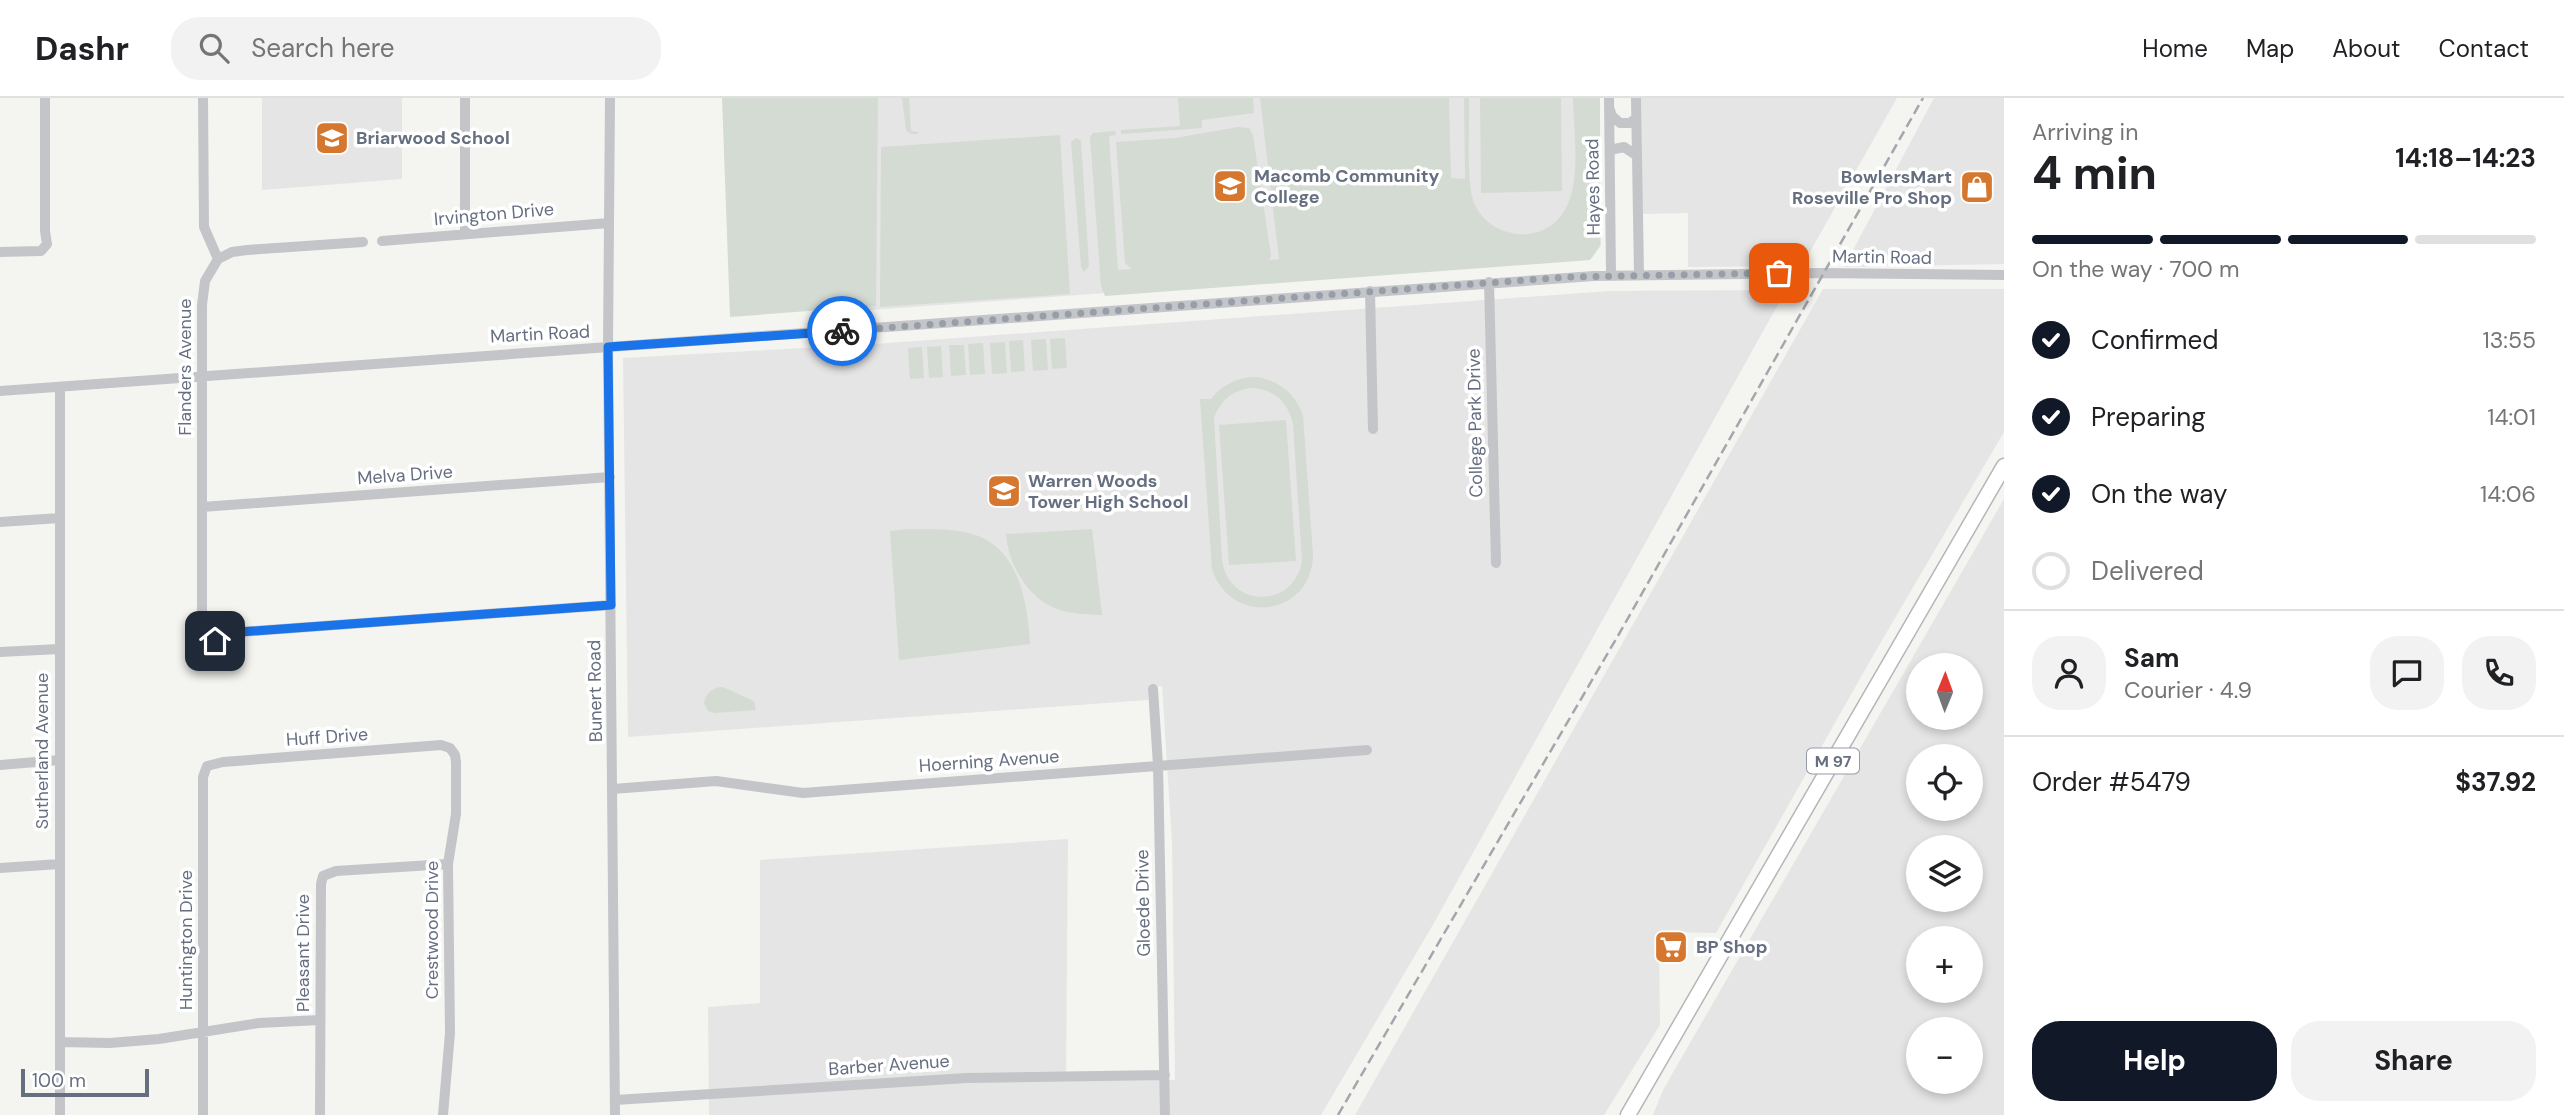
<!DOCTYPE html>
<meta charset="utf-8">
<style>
:root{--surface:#fff;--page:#f2f2f2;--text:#202124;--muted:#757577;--line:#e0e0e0;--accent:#111827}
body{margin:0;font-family:"DM Sans",sans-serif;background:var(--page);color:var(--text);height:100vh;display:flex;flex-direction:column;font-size:26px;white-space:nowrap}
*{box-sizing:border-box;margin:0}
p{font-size:23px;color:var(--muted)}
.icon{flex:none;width:38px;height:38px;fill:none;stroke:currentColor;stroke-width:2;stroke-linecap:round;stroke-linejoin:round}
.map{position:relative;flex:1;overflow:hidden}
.sheet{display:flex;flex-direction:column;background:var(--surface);width:560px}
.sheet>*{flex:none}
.needle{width:46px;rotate:1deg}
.fabs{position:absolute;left:1906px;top:555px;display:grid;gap:14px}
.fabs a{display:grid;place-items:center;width:77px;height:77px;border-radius:50%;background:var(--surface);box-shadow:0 4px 10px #0003;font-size:35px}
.scale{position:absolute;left:21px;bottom:18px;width:128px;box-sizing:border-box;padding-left:7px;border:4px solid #666f80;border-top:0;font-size:19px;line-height:24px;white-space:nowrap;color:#666f80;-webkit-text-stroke:5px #fff;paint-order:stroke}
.pin{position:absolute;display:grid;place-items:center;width:60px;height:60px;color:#fff;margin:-30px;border-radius:14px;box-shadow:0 4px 10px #0006}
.courier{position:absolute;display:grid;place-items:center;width:70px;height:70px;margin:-35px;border:5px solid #1a73e8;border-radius:50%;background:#fff;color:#222;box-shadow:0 2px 9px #0007}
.summary em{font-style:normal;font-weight:700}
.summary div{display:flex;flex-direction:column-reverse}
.summary{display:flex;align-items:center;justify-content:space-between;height:119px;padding:0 28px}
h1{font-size:46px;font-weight:700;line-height:52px}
.bar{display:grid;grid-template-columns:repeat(4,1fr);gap:10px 7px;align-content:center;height:84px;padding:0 28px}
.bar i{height:9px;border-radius:5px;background:var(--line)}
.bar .current{background:var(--accent)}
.bar p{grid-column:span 4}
.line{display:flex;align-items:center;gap:18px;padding:0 28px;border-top:2px solid var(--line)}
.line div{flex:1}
.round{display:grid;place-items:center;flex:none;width:74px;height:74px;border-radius:28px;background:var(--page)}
ol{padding:0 28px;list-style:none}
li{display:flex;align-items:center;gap:21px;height:77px}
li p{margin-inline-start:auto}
li .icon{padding:7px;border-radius:50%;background:var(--accent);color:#fff;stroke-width:4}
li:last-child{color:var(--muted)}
li i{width:38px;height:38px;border:4px solid var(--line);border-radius:50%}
.primary-button{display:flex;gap:14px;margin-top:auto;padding:14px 28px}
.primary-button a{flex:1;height:80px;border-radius:28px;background:var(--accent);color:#fff;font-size:28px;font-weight:700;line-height:80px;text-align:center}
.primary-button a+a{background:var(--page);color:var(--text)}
header{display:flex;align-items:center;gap:42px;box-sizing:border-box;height:98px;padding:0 35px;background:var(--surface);border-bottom:2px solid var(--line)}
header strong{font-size:33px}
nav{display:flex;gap:38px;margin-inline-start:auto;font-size:24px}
.search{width:490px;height:63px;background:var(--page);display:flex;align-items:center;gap:18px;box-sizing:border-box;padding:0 24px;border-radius:28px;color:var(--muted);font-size:26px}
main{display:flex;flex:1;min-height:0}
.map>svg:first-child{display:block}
.built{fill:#e5e5e5;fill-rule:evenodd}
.green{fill:#d4dbd2;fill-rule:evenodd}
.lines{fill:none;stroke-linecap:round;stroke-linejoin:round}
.major-casing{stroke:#b4b6ba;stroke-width:17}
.minor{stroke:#c3c5c9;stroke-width:10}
.major{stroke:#fff;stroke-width:14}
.rail{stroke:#a3a7ad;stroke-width:2.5;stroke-dasharray:10 5;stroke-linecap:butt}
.done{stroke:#989ea8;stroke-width:7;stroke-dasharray:0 12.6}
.route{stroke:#1a73e8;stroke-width:9}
.labels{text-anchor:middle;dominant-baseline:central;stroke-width:7;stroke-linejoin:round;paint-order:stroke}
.shield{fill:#fff;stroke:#949aa6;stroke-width:2}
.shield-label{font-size:16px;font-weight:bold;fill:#666f80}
.poi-label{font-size:18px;font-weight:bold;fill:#666f80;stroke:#fff;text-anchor:start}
.street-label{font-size:18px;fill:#666f80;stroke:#fff}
</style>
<header>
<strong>Dashr</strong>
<div class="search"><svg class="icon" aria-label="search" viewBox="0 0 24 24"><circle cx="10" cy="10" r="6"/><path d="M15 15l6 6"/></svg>Search here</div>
<nav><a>Home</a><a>Map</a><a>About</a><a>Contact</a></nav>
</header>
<main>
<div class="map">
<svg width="2004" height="1017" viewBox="0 0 2004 1017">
<rect width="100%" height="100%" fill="#f4f5f1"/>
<path class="built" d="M262,0H402V81L262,92Z
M862,0H1599L1601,148L1592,160L857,213Z
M1641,0H1897L1802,168L1688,169V115L1642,116Z
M1934,0H2004V166L1844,169Z
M1823,191H2004V334L1874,556L1716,835L1659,834L1660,927L1604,1017H1355Z
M1786,192L1434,825L1321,1017H709L708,909L760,905V762L1068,741L1066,982H1175L1172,744L1162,588L1148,589V602L628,639L623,260L874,246L1609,193Z
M2004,401V1017H1653L1663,992L1679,964ZM1970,567V620H1918V567ZM1970,658V710H1918V658ZM1918,749H1970V802H1918ZM1970,840V892H1918V840ZM1970,931V984H1918V931Z"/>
<path class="green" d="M722,0H878L876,208L730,219Z
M902,0H909L911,33L918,34V36H911L906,32Z
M1178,0H1253L1254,15L1202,22V30L1121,36V32L1180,28Z
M1260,0H1449L1451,80L1465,81L1464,0H1469C1470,25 1466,80 1473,102C1479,119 1494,132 1512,135C1522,138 1533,136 1543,132C1588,112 1573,40 1573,0H1600V147L1590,162L1105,198L1101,188L1090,39L1093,35L1115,33L1116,37L1109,38L1118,172L1132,171L1125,165L1116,44L1175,40L1238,29L1249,30L1253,37L1271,158L1269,162L1279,161Z
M1480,0H1561L1562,93L1481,95Z
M1060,37L1070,196L880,209L881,49Z
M1076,40L1081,43L1089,168L1084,174L1081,169L1071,44Z
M1065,240L1067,270L1052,271L1050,241Z
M1046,241L1048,272L1033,273L1031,242Z
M1023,242L1025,273L1011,274L1009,243Z
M1005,244L1007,275L992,276L990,245Z
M983,245L985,276L970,277L968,246Z
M949,247H964L966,277L951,278Z
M941,248L943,279L929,280L927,249Z
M922,249L924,280L910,281L908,250Z
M1257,279C1280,283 1296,296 1303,318L1313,456C1313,518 1231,530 1212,471L1200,301H1211C1223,286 1238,279 1257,279ZM1250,290C1273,290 1289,304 1293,327L1302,463C1294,511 1229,511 1222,462L1214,320C1220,302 1232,293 1250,290Z
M1286,322L1296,463L1229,467L1219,327Z
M909,431C927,432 946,430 964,434C1018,444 1027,500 1030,546L899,562L890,433Z
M1092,431L1102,517C1085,516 1067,516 1052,509C1026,497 1008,464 1006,436Z
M723,589L754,603L756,612L715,615L708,613L704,605C706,595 713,589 723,589Z"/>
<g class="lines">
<g class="major-casing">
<path id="major" d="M1628,1017L2004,368"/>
</g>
<path class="minor" d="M203,0L204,129L218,161L205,183L202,207V524L206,539L222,543L240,534L611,507
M465,0V136
M610,0L608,249L615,1017
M1609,0L1611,177
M1636,0L1639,176
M1610,12L1612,18L1620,25H1630L1636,20
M1610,52L1624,49L1636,57
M382,143L609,125
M0,154L41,153L47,146L45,133V0
M218,161L232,154L247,152L363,144
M1489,184L1496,465
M1370,193L1373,331
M60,289V1017
M0,293L1594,178L1822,175L2004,177
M202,409L610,379
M0,424L60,420
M0,554L59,551
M1153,591L1158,667L1165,1017
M0,667L60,662
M613,691L716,683L803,695L1367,652
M0,770L60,766
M60,944L110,945L159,941L259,925L320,922
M615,1002L967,980L1165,977
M203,1017V679L207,668L223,664L441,647L450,650L455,657L456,664V716L448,766L450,935L443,1017
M320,1017L321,786L323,778L336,773L448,766"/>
<use href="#major" class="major"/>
<path class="rail" d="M1338,1017L1619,536L1923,0"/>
</g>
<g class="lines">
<path class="done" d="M842,233L1568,179L1779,175"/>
<path class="route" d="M215,543H222L240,534L611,507L608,249L842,233"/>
</g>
<defs>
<g id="school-square" transform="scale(1.75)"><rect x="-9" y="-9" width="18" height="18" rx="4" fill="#d6772f" stroke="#fff"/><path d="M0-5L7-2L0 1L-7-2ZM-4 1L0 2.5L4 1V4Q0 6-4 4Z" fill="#fff"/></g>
<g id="university-square" transform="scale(1.75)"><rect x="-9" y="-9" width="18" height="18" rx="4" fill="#d6772f" stroke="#fff"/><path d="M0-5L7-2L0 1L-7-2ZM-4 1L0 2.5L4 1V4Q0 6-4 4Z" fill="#fff"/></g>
<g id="shop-square" transform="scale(1.75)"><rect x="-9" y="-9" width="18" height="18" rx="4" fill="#d6772f" stroke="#fff"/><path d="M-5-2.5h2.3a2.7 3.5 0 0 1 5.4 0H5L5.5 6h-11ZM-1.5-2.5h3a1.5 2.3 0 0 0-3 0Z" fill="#fff"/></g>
<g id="supermarket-square" transform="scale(1.75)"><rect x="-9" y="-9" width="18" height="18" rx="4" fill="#d6772f" stroke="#fff"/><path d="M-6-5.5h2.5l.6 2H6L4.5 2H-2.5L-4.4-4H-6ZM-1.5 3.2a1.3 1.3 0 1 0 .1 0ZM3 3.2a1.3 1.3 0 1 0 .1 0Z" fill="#fff"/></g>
</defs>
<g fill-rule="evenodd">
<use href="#school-square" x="332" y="40"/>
<use href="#university-square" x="1230" y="88"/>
<use href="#shop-square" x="1977" y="89"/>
<use href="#school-square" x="1004" y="393"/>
<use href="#supermarket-square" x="1671" y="849"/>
</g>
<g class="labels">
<rect class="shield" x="1807" y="650.5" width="52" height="25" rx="5"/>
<g class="shield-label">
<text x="1833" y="663">M 97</text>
</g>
<g class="poi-label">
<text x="356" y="40">Briarwood School</text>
<text x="1254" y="78">Macomb Community<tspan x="1254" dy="21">College</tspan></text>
<text x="1952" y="79" text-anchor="end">BowlersMart<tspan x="1952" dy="21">Roseville Pro Shop</tspan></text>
<text x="1028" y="383">Warren Woods<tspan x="1028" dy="21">Tower High School</tspan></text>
<text x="1696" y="849">BP Shop</text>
</g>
<g class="street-label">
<text transform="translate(1593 89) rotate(-91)">Hayes Road</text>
<text transform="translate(494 116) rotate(-5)">Irvington Drive</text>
<text transform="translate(1882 159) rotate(1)">Martin Road</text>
<text transform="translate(540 236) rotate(-3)">Martin Road</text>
<text transform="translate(185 269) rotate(-90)">Flanders Avenue</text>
<text transform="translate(1475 325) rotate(-91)">College Park Drive</text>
<text transform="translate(405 377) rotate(-4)">Melva Drive</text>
<text transform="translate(595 593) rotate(-91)">Bunert Road</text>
<text transform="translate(327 639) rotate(-4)">Huff Drive</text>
<text transform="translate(42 653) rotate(-90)">Sutherland Avenue</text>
<text transform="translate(989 663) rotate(-4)">Hoerning Avenue</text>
<text transform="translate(1143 805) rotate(-91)">Gloede Drive</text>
<text transform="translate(432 832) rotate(-90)">Crestwood Drive</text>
<text transform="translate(186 842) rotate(-90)">Huntington Drive</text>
<text transform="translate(303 855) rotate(-90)">Pleasant Drive</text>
<text transform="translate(889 967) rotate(-4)">Barber Avenue</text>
</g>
</g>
</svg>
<div class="fabs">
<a><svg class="needle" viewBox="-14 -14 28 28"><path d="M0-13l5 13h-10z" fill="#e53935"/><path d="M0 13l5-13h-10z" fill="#757577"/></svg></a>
<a><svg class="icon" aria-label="locate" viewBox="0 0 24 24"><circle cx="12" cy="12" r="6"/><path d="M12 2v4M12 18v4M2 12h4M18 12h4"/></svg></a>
<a><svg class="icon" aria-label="layers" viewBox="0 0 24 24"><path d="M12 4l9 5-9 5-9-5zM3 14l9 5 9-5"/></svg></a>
<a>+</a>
<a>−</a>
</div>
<div class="scale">100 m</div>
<div class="pin" style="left:1779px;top:175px;background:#ea580c"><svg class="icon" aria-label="bag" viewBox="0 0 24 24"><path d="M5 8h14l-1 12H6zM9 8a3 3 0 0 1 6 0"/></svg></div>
<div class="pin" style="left:215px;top:543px;background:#1f2937"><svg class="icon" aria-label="home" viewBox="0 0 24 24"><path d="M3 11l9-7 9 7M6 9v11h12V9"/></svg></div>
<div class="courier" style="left:842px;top:233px"><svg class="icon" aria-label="bike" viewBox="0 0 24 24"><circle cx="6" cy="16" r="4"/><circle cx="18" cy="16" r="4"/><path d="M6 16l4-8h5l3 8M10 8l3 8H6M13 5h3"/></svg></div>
</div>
<section class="sheet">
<div class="summary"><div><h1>4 min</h1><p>Arriving in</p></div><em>14:18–14:23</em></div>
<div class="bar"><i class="current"></i><i class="current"></i><i class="current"></i><i></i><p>On the way · 700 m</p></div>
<ol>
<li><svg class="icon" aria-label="check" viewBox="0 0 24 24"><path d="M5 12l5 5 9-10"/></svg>Confirmed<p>13:55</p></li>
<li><svg class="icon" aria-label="check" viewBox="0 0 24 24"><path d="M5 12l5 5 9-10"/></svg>Preparing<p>14:01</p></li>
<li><svg class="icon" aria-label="check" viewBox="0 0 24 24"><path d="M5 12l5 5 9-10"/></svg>On the way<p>14:06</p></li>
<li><i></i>Delivered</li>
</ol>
<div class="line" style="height:126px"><a class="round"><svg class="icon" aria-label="person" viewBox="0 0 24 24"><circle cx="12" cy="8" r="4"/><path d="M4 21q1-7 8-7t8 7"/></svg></a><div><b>Sam</b><p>Courier · 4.9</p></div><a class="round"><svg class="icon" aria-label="chat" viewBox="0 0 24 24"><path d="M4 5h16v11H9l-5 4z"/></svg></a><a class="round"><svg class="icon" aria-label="phone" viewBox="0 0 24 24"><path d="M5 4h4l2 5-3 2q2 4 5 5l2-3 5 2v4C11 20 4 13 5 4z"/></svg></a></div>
<div class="line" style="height:91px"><div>Order #5479</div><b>$37.92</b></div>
<div class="primary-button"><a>Help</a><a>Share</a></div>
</section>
</main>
